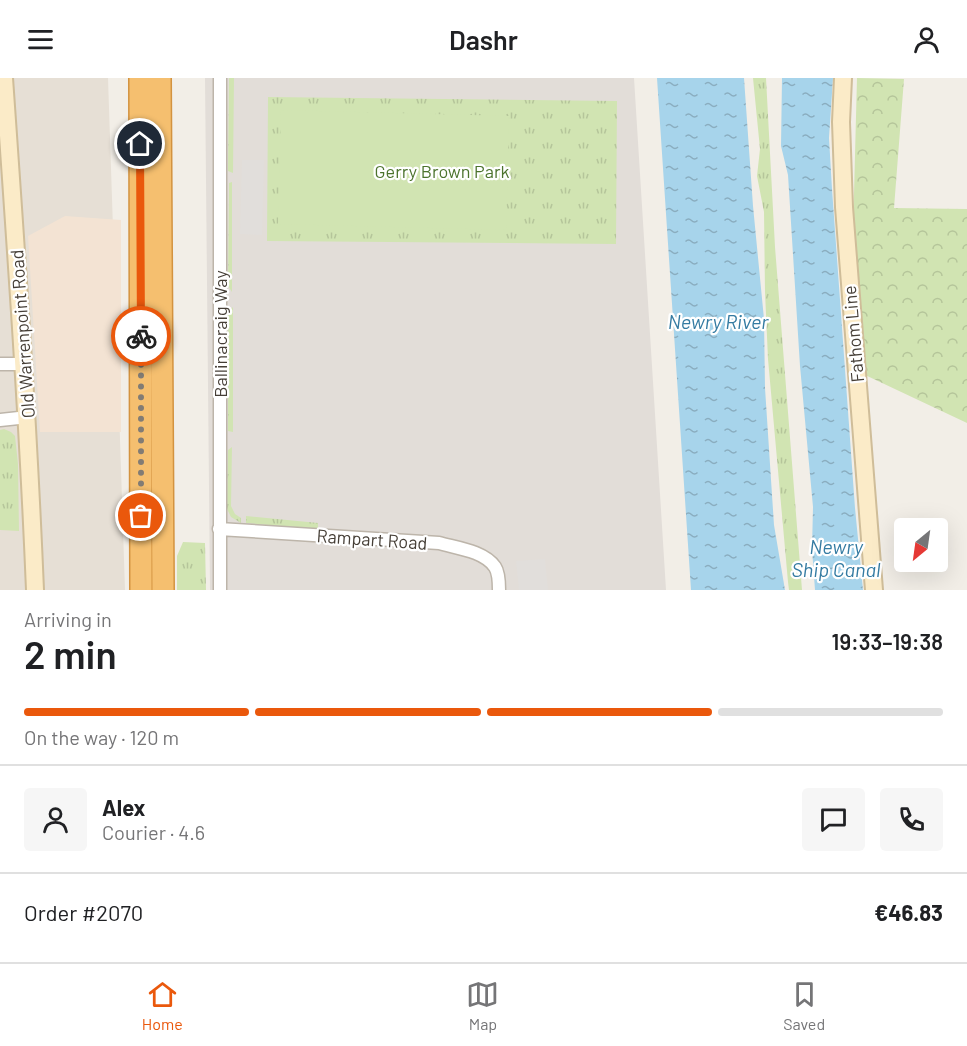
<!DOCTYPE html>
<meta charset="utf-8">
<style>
:root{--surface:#fff;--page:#f6f6f6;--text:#202124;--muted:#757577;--line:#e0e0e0;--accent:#ea580c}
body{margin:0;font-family:Barlow,sans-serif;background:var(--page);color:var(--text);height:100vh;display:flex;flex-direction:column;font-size:22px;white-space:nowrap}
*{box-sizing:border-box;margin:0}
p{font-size:20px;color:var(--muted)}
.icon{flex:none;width:33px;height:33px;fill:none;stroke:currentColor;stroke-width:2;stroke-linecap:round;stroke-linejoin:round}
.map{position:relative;height:512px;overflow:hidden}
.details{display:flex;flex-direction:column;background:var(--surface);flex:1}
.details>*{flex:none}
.needle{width:39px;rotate:209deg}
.buttons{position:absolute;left:894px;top:440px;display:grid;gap:12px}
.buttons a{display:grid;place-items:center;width:54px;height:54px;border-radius:6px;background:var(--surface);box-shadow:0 6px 24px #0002;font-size:30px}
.pin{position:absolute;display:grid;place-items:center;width:51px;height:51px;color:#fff;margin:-26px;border:3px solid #fff;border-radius:50%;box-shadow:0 2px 6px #0007}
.courier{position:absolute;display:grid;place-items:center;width:60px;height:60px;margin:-30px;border:4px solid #ea580c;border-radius:50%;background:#fff;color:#222;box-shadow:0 2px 8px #0007}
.head em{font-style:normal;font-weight:600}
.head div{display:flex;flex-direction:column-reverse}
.head{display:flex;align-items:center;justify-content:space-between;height:102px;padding:0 24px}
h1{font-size:39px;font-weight:600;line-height:45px}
.bar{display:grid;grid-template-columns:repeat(4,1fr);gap:9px 6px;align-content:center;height:72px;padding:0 24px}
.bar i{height:8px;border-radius:4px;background:var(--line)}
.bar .on{background:var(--accent)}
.bar p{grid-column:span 4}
.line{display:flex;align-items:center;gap:15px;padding:0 24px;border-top:2px solid var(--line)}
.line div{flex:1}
.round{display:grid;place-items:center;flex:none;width:63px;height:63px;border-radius:6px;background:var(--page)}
header{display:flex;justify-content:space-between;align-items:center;height:78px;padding:0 24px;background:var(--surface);font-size:27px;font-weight:600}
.menu{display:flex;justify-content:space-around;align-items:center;height:84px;border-top:2px solid var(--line);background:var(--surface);font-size:16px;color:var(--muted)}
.menu a{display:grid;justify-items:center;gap:3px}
.menu .on{color:var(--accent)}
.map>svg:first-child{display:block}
.residential{fill:#e6dfd5}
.commercial{fill:#f3e3d3}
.industrial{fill:#e2ddd8}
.grass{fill:url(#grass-tufts)}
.forest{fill:url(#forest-crowns)}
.pitch{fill:#d1e4b2}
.parking{fill:#e1dedb}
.water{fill:url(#water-ripples)}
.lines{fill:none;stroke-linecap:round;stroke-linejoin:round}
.street-casing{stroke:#bdb5aa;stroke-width:15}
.secondary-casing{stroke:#cfbd99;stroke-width:20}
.highway-casing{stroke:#d39340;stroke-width:24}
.street{stroke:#fff;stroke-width:12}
.secondary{stroke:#fbebc8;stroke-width:16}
.highway{stroke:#f5bf6f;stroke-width:21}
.done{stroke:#827c74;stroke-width:6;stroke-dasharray:0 10.8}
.route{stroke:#ea580c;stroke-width:8}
.labels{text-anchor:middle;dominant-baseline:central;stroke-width:4.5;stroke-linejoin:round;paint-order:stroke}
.park-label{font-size:18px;fill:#4c732d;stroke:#fff}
.street-label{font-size:18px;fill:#453e36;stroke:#fff}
.water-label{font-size:20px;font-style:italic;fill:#347ba2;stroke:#fff}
</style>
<header><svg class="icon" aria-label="menu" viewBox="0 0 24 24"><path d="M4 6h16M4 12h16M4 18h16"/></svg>Dashr<svg class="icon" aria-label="person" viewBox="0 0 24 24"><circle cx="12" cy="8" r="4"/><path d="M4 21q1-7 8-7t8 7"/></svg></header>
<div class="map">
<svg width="967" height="512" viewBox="0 0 967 512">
<defs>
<pattern id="grass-tufts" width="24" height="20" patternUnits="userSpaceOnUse" patternTransform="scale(1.5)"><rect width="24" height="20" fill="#d1e4b2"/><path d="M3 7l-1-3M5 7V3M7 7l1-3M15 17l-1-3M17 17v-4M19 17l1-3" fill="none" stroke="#b5c59a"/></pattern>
<pattern id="forest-crowns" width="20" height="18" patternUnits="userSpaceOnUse" patternTransform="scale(1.5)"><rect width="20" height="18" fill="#d1e4b2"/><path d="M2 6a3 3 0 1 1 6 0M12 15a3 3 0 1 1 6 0" fill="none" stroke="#b5c59a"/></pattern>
<pattern id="water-ripples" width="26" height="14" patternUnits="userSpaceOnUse" patternTransform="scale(1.5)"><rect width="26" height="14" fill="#a7d4eb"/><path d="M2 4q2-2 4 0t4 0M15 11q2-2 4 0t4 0" fill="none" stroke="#8aadbf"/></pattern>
</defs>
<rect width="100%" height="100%" fill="#f2eee7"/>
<path class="residential" d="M0,0H108L125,512H0Z"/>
<path class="commercial" d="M65,138L121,142V354H40L28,158Z"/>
<path class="industrial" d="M205,0H634L666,512H210Z"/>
<path class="grass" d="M229,0H234L233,95L228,93Z
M753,0H766L775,169L802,512H789L788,504L768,281L765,214L764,134L757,98L760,71Z
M268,19L617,23L616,166L267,163Z
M232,104V214L228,208L229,111V105Z
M233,229V354L228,353V234Z
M4,351L11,354L15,358L18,386L19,453L0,452V352Z
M232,369L231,428L235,436L241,440V445L231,439L227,431L228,372Z
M246,438L318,445V451L246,445Z
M183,464L205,465L206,512H177V478Z"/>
<path class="forest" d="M857,0L904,1L894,130L967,131V345L863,296L853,154Z"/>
<path class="pitch" d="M281,32L509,38L506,152L278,146Z"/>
<path class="parking" d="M242,82H264L262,157L240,156Z
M545,481L548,512H519L516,483Z"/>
<path class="water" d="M657,0H744L753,128L764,241L765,310L774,447L785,512H691Z
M782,0H833L829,60L832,111L855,430L863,512H815L812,471L813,429L800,288L788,97L781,68Z"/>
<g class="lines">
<g class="street-casing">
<path id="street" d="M0,286H24
M0,342L28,339
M219,451L439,465C457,470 484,473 495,489C499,495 499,505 499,512
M220,512V0"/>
</g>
<g class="secondary-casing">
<path id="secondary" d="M4,0C16,171 28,341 35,512
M843,0L841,44L844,129L874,512"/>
</g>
<g class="highway-casing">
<path id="highway" d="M140,0L141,512
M160,0L163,512"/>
</g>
<use href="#street" class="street"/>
<use href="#secondary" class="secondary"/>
<use href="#highway" class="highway"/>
</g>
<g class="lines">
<path class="done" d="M141,438V258"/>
<path class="route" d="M140,66L141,258"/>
</g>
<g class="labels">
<g class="park-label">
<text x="442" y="93">Gerry Brown Park</text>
</g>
<g class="street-label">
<text transform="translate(22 256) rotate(-94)">Old Warrenpoint Road</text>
<text transform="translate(220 256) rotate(-90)">Ballinacraig Way</text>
<text transform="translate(853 256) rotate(-95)">Fathom Line</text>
<text transform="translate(372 461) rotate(4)">Rampart Road</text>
</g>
<g class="water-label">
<text x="718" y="243">Newry River</text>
<text x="836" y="468">Newry<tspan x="836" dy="23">Ship Canal</tspan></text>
</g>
</g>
</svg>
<div class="buttons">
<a><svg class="needle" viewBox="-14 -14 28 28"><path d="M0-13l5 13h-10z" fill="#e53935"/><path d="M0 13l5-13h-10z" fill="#757577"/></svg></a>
</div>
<div class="pin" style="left:141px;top:438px;background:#ea580c"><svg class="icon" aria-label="bag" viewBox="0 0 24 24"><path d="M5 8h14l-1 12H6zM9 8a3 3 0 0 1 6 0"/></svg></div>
<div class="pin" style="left:140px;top:66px;background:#1f2937"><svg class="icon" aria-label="home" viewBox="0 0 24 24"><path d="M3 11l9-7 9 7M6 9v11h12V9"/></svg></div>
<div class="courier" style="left:141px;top:258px"><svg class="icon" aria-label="bike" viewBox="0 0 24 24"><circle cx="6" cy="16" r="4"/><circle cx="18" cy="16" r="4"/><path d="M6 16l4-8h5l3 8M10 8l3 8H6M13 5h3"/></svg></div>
</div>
<section class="details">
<div class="head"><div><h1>2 min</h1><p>Arriving in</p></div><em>19:33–19:38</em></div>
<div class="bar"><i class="on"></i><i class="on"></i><i class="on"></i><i></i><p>On the way · 120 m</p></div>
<div class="line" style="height:108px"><a class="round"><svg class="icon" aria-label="person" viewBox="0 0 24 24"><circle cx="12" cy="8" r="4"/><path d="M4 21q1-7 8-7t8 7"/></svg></a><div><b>Alex</b><p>Courier · 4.6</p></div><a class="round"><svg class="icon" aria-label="chat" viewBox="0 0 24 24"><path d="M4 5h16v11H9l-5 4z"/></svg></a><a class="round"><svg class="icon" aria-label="phone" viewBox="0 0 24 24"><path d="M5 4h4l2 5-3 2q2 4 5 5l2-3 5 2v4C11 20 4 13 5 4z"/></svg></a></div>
<div class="line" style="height:78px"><div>Order #2070</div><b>€46.83</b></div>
</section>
<nav class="menu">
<a class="on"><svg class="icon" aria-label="home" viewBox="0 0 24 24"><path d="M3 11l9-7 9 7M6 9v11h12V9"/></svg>Home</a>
<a><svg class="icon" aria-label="map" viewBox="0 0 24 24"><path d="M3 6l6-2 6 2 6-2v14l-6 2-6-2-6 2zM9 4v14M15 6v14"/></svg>Map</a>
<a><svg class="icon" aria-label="saved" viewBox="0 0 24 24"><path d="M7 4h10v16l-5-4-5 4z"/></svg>Saved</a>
</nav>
